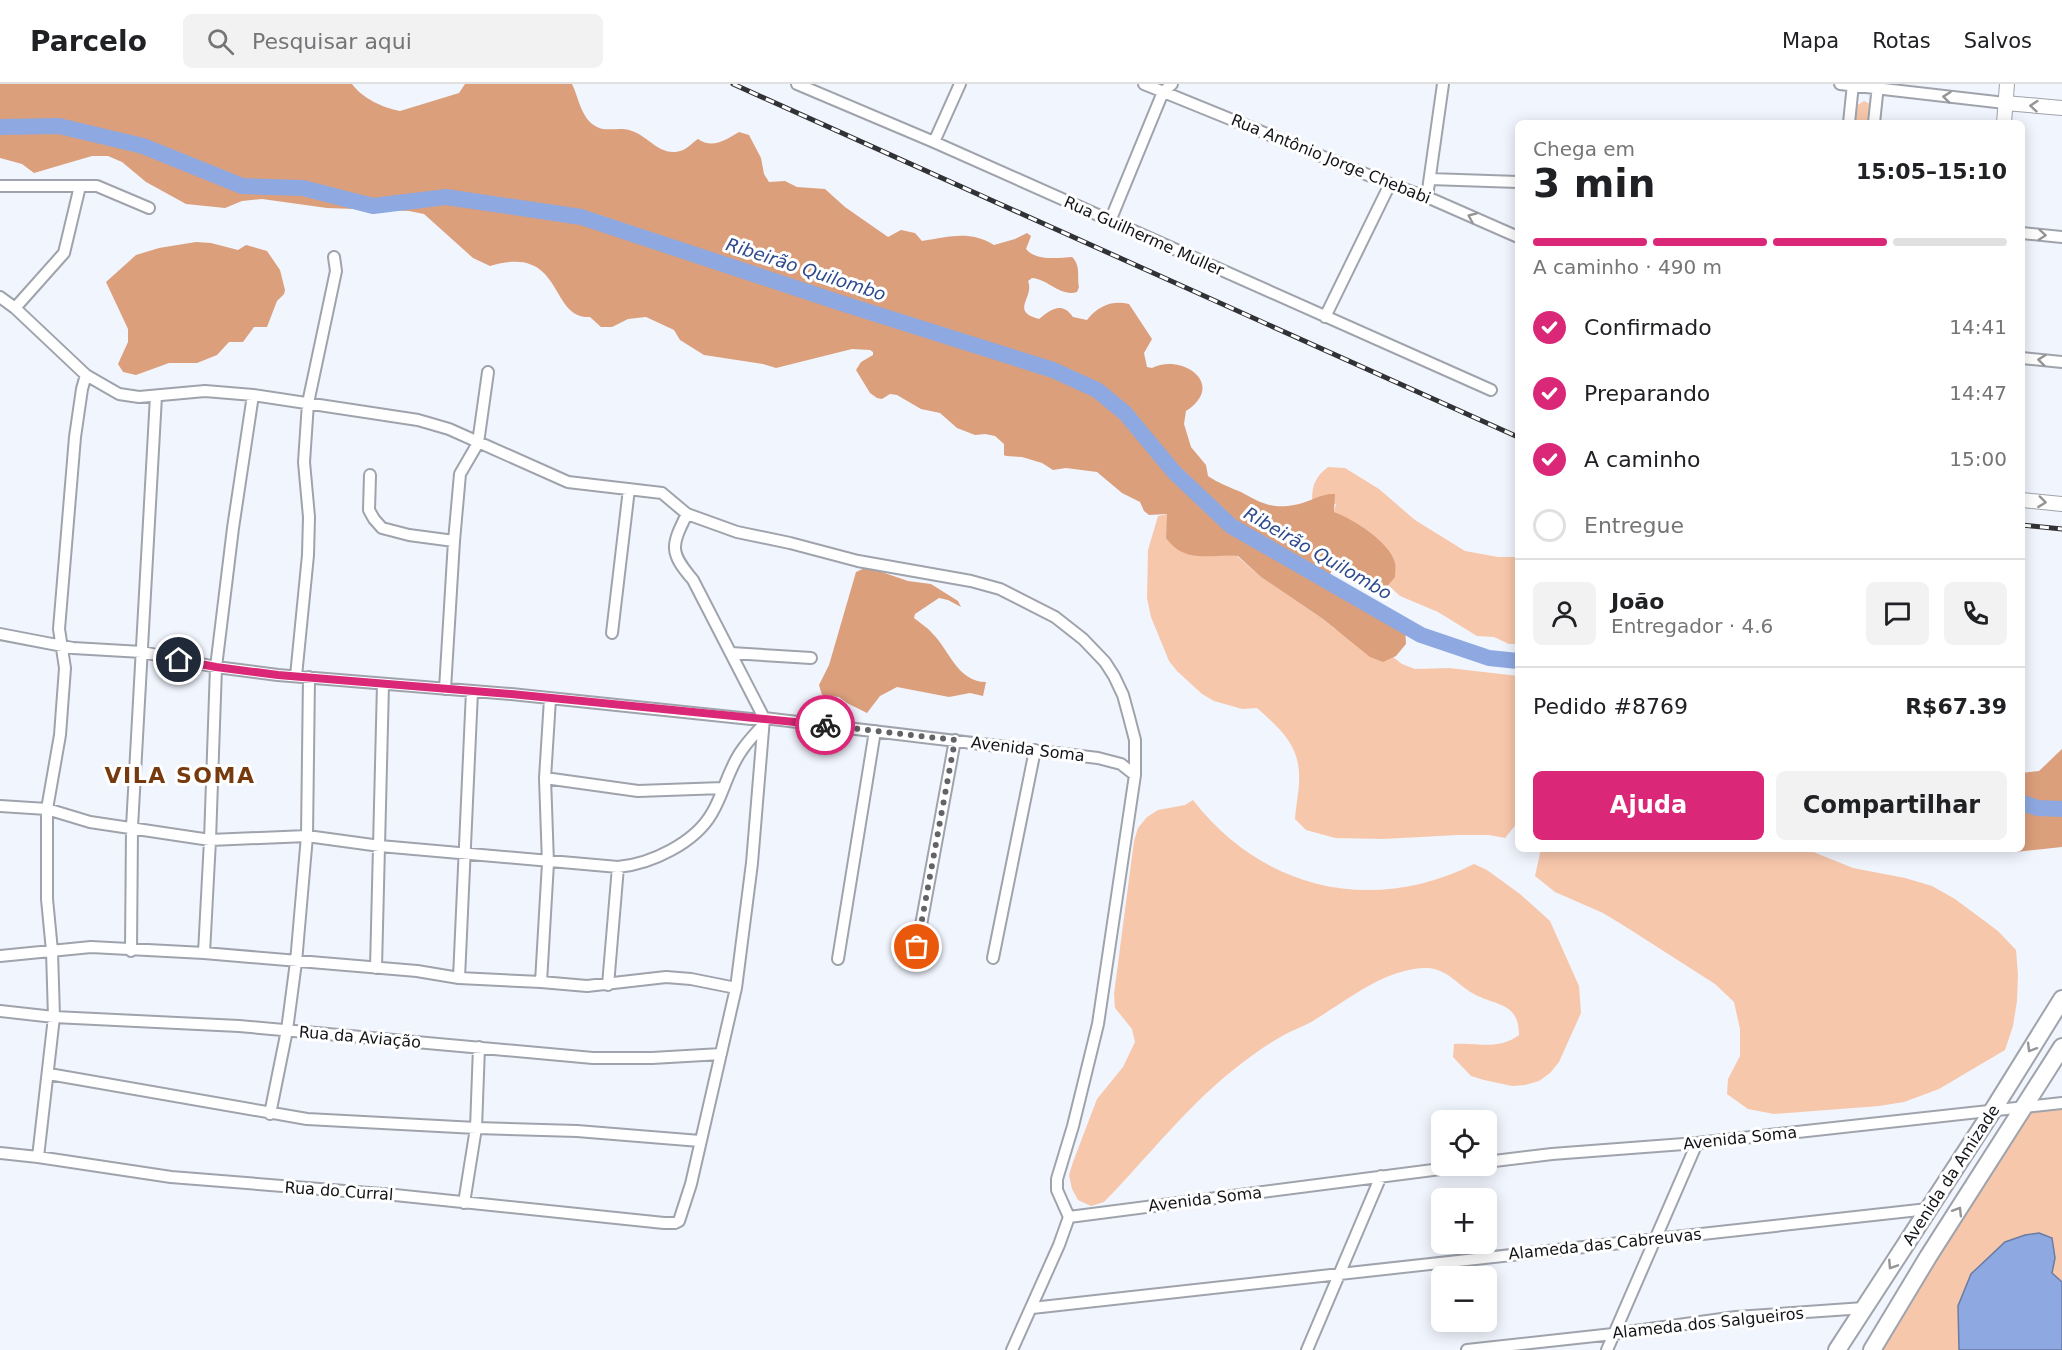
<!DOCTYPE html>
<html lang="pt">
<meta charset="utf-8">
<style>
:root{--surface:#fff;--page:#f2f2f2;--text:#202124;--muted:#757577;--line:#e0e0e0;--accent:#db2777}
body{margin:0;font-family:"DejaVu Sans",sans-serif;background:var(--page);color:var(--text);height:100vh;display:flex;flex-direction:column;font-size:22px;white-space:nowrap}
*{box-sizing:border-box;margin:0}
p{font-size:20px;color:var(--muted)}
.icon{flex:none;width:33px;height:33px;fill:none;stroke:currentColor;stroke-width:2;stroke-linecap:round;stroke-linejoin:round}
.map{position:relative;flex:1;overflow:hidden}
.drawer{position:absolute;left:1515px;top:36px;width:510px;height:732px;display:flex;flex-direction:column;background:var(--surface);border-radius:9px;box-shadow:0 3px 15px #0003}
.drawer>*{flex:none}
.tools{position:absolute;left:1431px;top:1026px;display:grid;gap:12px}
.tools a{display:grid;place-items:center;width:66px;height:66px;border-radius:9px;background:var(--surface);box-shadow:0 3px 15px #0003;font-size:30px}
.pin{position:absolute;display:grid;place-items:center;width:51px;height:51px;color:#fff;margin:-26px;border:3px solid #fff;border-radius:50%;box-shadow:0 2px 6px #0007}
.courier{position:absolute;display:grid;place-items:center;width:60px;height:60px;margin:-30px;border:4px solid #db2777;border-radius:50%;background:#fff;color:#222;box-shadow:0 2px 8px #0007}
.head em{font-style:normal;font-weight:700}
.head div{display:flex;flex-direction:column-reverse}
.head{display:flex;align-items:center;justify-content:space-between;height:102px;padding:0 18px}
h1{font-size:39px;font-weight:700;line-height:45px}
.bar{display:grid;grid-template-columns:repeat(4,1fr);gap:9px 6px;align-content:center;height:72px;padding:0 18px}
.bar i{height:8px;border-radius:4px;background:var(--line)}
.bar .selected{background:var(--accent)}
.bar p{grid-column:span 4}
.line{display:flex;align-items:center;gap:15px;padding:0 18px;border-top:2px solid var(--line)}
.line div{flex:1}
.round{display:grid;place-items:center;flex:none;width:63px;height:63px;border-radius:9px;background:var(--page)}
ol{padding:0 18px;list-style:none}
li{display:flex;align-items:center;gap:18px;height:66px}
li p{margin-inline-start:auto}
li .icon{padding:6px;border-radius:50%;background:var(--accent);color:#fff;stroke-width:4}
li:last-child{color:var(--muted)}
li i{width:33px;height:33px;border:3px solid var(--line);border-radius:50%}
.primary-button{display:flex;gap:12px;margin-top:auto;padding:12px 18px}
.primary-button a{flex:1;height:69px;border-radius:9px;background:var(--accent);color:#fff;font-size:24px;font-weight:700;line-height:69px;text-align:center}
.primary-button a+a{background:var(--page);color:var(--text)}
header{display:flex;align-items:center;gap:36px;box-sizing:border-box;height:84px;padding:0 30px;background:var(--surface);border-bottom:2px solid var(--line)}
header strong{font-size:28px}
nav{display:flex;gap:33px;margin-inline-start:auto;font-size:21px}
.search{width:420px;height:54px;background:var(--page);display:flex;align-items:center;gap:15px;box-sizing:border-box;padding:0 21px;border-radius:9px;color:var(--muted);font-size:22px}
.map>svg:first-child{display:block}
.green{fill:#f7c7ab}
.forest{fill:#db9f7c}
.water{fill:#8ea9e1;stroke:#697ca4;stroke-width:1.5}
.lines{fill:none;stroke-linecap:round;stroke-linejoin:round}
.river{stroke:#8ea9e1;stroke-width:16}
.minor-casing{stroke:#9fa3ac;stroke-width:14}
.tertiary-casing{stroke:#9fa3ac;stroke-width:16}
.primary-casing{stroke:#9fa3ac;stroke-width:20}
.minor{stroke:#fff;stroke-width:10}
.tertiary{stroke:#fff;stroke-width:14}
.primary{stroke:#fff;stroke-width:16}
.rail-casing{stroke:#313236;stroke-width:5}
.rail{stroke:#fff;stroke-width:3;stroke-dasharray:9;stroke-linecap:butt}
.oneway{stroke:#959597}
.done{stroke:#616368;stroke-width:6;stroke-dasharray:0 10.8}
.route{stroke:#db2777;stroke-width:8}
.labels{text-anchor:middle;dominant-baseline:central;stroke-width:6;stroke-linejoin:round;paint-order:stroke}
.street-label{font-size:16px;fill:#131417;stroke:#fff}
.water-label{font-size:18px;font-style:italic;fill:#2d4a8e;stroke:#fff}
.district-label{font-size:22px;font-weight:bold;letter-spacing:1.5px;fill:#763a0e;stroke:#fff}
</style>
<header>
<strong>Parcelo</strong>
<div class="search"><svg class="icon" aria-label="search" viewBox="0 0 24 24"><circle cx="10" cy="10" r="6"/><path d="M15 15l6 6"/></svg>Pesquisar aqui</div>
<nav><a>Mapa</a><a>Rotas</a><a>Salvos</a></nav>
</header>
<div class="map">
<svg width="2062" height="1266" viewBox="0 0 2062 1266">
<rect width="100%" height="100%" fill="#f1f5fe"/>
<path class="green" d="M1864,17L1870,20L1869,39H1854L1856,22Z
M1328,383L1345,384L1379,405L1415,436L1465,467L1498,473H1518V560H1509L1494,553L1477,552L1438,528L1400,512L1388,501L1365,445L1334,428L1336,420L1312,416C1312,401 1316,392 1328,383Z
M1168,430L1166,454L1221,471L1237,472L1261,493L1323,535L1335,545L1393,573L1402,580L1415,585L1449,584L1518,592V738L1505,754L1489,751H1458L1383,755L1335,754L1306,746L1295,735C1296,720 1300,704 1299,689C1298,659 1277,642 1257,624L1242,625L1214,617L1202,610L1177,587L1169,577L1151,533L1147,514L1148,466L1158,432Z
M1193,716C1263,806 1372,831 1474,780L1487,786L1520,810L1550,837L1579,902L1581,929L1559,978L1550,989L1539,997L1525,1001L1512,1002L1484,996L1471,992L1453,973L1454,960C1479,958 1497,967 1519,951C1519,918 1496,922 1474,910C1457,901 1448,885 1427,884C1386,884 1349,915 1316,935C1306,942 1294,945 1284,951C1269,959 1255,969 1242,979C1189,1019 1150,1071 1104,1118L1091,1122L1078,1116L1072,1105L1069,1091L1073,1078L1097,1015L1123,983L1135,958L1132,945L1115,924L1114,910L1134,757L1138,744L1147,733L1158,726L1185,721Z
M1541,765H1806L1853,784L1905,794L1932,802L1955,815L1998,847L2016,866L2018,891L2017,917L2013,942L2005,966L1939,1005L1904,1018L1879,1022L1774,1030L1748,1025L1727,1010L1728,995L1740,972V945L1734,918L1715,900L1626,843L1603,829L1555,808L1535,792Z
M2062,1020V1266H1877L2029,1023Z"/>
<path class="forest" d="M0,0H352C362,14 383,24 400,27L459,9L465,0H572C579,14 581,35 597,43C607,48 619,43 629,46C649,51 660,75 683,66C688,64 693,58 698,55C712,65 726,56 739,48L749,51L761,74L764,90L769,98L785,97L797,103L825,105L845,123L888,153L901,146L915,149L922,157C950,153 969,146 994,161L1015,155L1027,149L1031,152L1026,165C1035,177 1059,174 1072,173C1081,181 1077,193 1079,203L1077,208C1060,213 1048,195 1032,194L1028,197C1035,214 1009,227 1039,235C1051,225 1062,217 1073,233L1087,236C1098,222 1112,216 1129,220L1152,255L1144,269L1147,283L1152,284C1180,269 1228,299 1186,327L1184,340L1191,363L1206,381L1208,392C1218,399 1229,403 1241,408C1263,420 1273,426 1299,420C1311,417 1322,409 1335,410L1334,428C1353,435 1390,458 1395,479C1396,483 1395,489 1395,493L1385,505C1361,506 1351,497 1332,486L1325,501L1337,511L1378,528L1405,541L1406,560L1396,572L1383,578L1370,573L1323,535L1261,493L1238,472C1209,470 1185,480 1166,454L1167,430L1149,431L1144,427L1140,418L1122,409L1097,388L1066,384L1053,386L1042,379L1022,373L1006,372L1004,371V360L995,352L985,350L975,351L957,344L940,329L921,325L897,311L890,310L882,315L877,314L870,309L856,286L861,278L873,271V268L870,266L852,265L776,284L763,280L704,271L680,256L674,246L646,233L628,235L612,243H601L590,233C548,235 565,159 490,182L473,174L424,130L409,127L327,124L262,115L242,117L225,124L186,120L146,98L122,78L108,72H92L34,89L22,80L0,74Z
M196,158L211,159L238,166L246,161L267,167L280,186L285,206L284,210L277,217L267,243H254L243,258H229L217,271L197,279H169L136,291L123,288L118,280L128,258V245L106,198L136,171L159,164Z
M867,483L908,497L931,500L958,517L961,523L948,516L939,514L915,530L914,534C920,539 927,543 932,549C949,565 957,598 986,598L983,612L970,609L949,613L897,603L880,612L867,629L847,619L839,613L822,611L819,601L829,581L856,488Z
M2062,665V763L2015,768L2010,765H2022V689L2039,687Z"/>
<path class="water" d="M2039,1149L2052,1154L2055,1174L2052,1189L2062,1198V1266H1959L1958,1222L1971,1190L2005,1158L2025,1151Z"/>
<g class="lines">
<path class="river" d="M0,43L59,42L143,62L242,102L303,104L373,122L446,113L581,133L844,220L1053,286L1097,306L1125,329L1174,388L1231,442L1421,551L1489,574L1518,577
M2022,719L2038,724L2062,725"/>
<g class="minor-casing">
<path id="minor" d="M797,0L934,58L1491,306
M1144,0L1390,100L1427,113L1518,153
M1840,0L2005,19
M1849,39L1853,0
M1874,39L1878,1
M934,58L960,0
M1430,95L1518,98
M0,102H97L149,124
M1427,113L1443,0
M1110,137L1163,8L1172,0
M2022,149L2062,153
M0,213L15,224L86,291L119,310L139,313L205,307L253,311L418,336L449,345L568,398L662,409L687,430L737,448L790,459L858,477L971,497L1000,505L1055,533L1083,555L1105,578L1114,592L1123,611L1129,633L1135,656V691L1098,940L1073,1042L1057,1095V1106L1069,1133
M15,224L64,169L80,102
M1325,233L1390,100
M2022,274L2062,278
M370,391L369,426L374,435L382,444L409,451L454,457
M612,549L629,405
M0,550L73,564L142,568L216,583L278,591L511,610L751,635L764,634L1098,674L1121,680L1135,691
M731,569L811,574
M296,592L308,471L309,433L304,378L308,319L336,187L334,173
M445,605L454,457L460,390L478,359L488,288
M545,694L638,707L723,704
M0,722L47,725L90,738L210,756L307,752L380,762L618,783C651,780 695,759 712,729C724,709 728,685 742,666C748,657 756,649 763,641
M917,863L955,656
M131,867L132,743L156,312
M204,869L210,756L216,583L233,444L253,311
M0,872L91,863L204,869L417,887L459,894L541,898L587,902L666,893L691,895L736,904
M993,874L1035,666
M838,875L875,647
M376,884L383,600
M459,894L472,607
M541,898L548,779L545,694L550,615
M608,901L618,783
M0,927L54,933L239,942L593,974H652L721,970
M49,990L307,1035L476,1044L577,1047L700,1057
M270,1030L287,946L296,878L307,752L309,593
M0,1069L38,1073L171,1093L395,1111L664,1139H675L679,1137L691,1100L736,904L752,779L764,634L693,496C669,468 671,462 687,430
M38,1073L54,933L52,867L47,815V725L60,651L65,584L59,545L75,353L82,305L86,291
M1486,1078L1552,1070L1697,1059L2062,1019
M464,1119L476,1044L479,963
M1069,1133L1464,1082
M1032,1224L1928,1125
M1012,1266L1059,1161L1069,1133
M1307,1266L1381,1092
M1467,1266L1613,1250L1736,1233L1864,1224
M1607,1266L1697,1059"/>
</g>
<g class="tertiary-casing">
<path id="tertiary" d="M2005,19L2062,24
M2004,39L2007,0
M2022,416L2062,420"/>
</g>
<g class="primary-casing">
<path id="primary" d="M1837,1266L1993,1026L2062,915
M1872,1266L1928,1173L2062,963"/>
</g>
<use href="#minor" class="minor"/>
<use href="#tertiary" class="tertiary"/>
<use href="#primary" class="primary"/>
<g class="rail-casing">
<path id="rail" d="M733,0L1518,353
M2022,441L2062,445"/>
</g>
<use href="#rail" class="rail"/>
</g>
<defs><path id="oneway-chevron" d="M-2-3.5L2.5 0L-2 3.5" fill="none" stroke-width="1.6" stroke-linecap="round" stroke-linejoin="round" transform="scale(1.5)"/></defs>
<g class="oneway">
<use href="#oneway-chevron" transform="translate(1947 13) rotate(-174)"/>
<use href="#oneway-chevron" transform="translate(2034 22) rotate(-175)"/>
<use href="#oneway-chevron" transform="translate(1472 133) rotate(-157)"/>
<use href="#oneway-chevron" transform="translate(2042 151) rotate(5)"/>
<use href="#oneway-chevron" transform="translate(2042 276) rotate(-174)"/>
<use href="#oneway-chevron" transform="translate(2042 418) rotate(7)"/>
<use href="#oneway-chevron" transform="translate(2031 964) rotate(121)"/>
<use href="#oneway-chevron" transform="translate(1958 1127) rotate(-58)"/>
<use href="#oneway-chevron" transform="translate(1892 1181) rotate(123)"/>
</g>
<g class="lines">
<path class="done" d="M825,641L955,656L917,863"/>
<path class="route" d="M179,576L216,583L278,591L511,610L825,641"/>
</g>
<g class="labels">
<g class="street-label">
<text transform="translate(1331 75) rotate(22)">Rua Antônio Jorge Chebabi</text>
<text transform="translate(1144 152) rotate(24)">Rua Guilherme Muller</text>
<text transform="translate(1028 665) rotate(7)">Avenida Soma</text>
<text transform="translate(360 953) rotate(5)">Rua da Aviação</text>
<text transform="translate(1740 1054) rotate(-6)">Avenida Soma</text>
<text transform="translate(1951 1091) rotate(-57)">Avenida da Amizade</text>
<text transform="translate(339 1107) rotate(4)">Rua do Curral</text>
<text transform="translate(1205 1115) rotate(-7)">Avenida Soma</text>
<text transform="translate(1605 1160) rotate(-6)">Alameda das Cabreuvas</text>
<text transform="translate(1708 1239) rotate(-6)">Alameda dos Salgueiros</text>
</g>
<g class="water-label">
<text transform="translate(806 185) rotate(18)">Ribeirão Quilombo</text>
<text transform="translate(1318 469) rotate(30)">Ribeirão Quilombo</text>
</g>
<g class="district-label">
<text x="180" y="691">VILA SOMA</text>
</g>
</g>
</svg>
<div class="tools">
<a><svg class="icon" aria-label="locate" viewBox="0 0 24 24"><circle cx="12" cy="12" r="6"/><path d="M12 2v4M12 18v4M2 12h4M18 12h4"/></svg></a>
<a>+</a>
<a>−</a>
</div>
<div class="pin" style="left:917px;top:863px;background:#ea580c"><svg class="icon" aria-label="bag" viewBox="0 0 24 24"><path d="M5 8h14l-1 12H6zM9 8a3 3 0 0 1 6 0"/></svg></div>
<div class="pin" style="left:179px;top:576px;background:#1f2937"><svg class="icon" aria-label="home" viewBox="0 0 24 24"><path d="M3 11l9-7 9 7M6 9v11h12V9"/></svg></div>
<div class="courier" style="left:825px;top:641px"><svg class="icon" aria-label="bike" viewBox="0 0 24 24"><circle cx="6" cy="16" r="4"/><circle cx="18" cy="16" r="4"/><path d="M6 16l4-8h5l3 8M10 8l3 8H6M13 5h3"/></svg></div>
<section class="drawer">
<div class="head"><div><h1>3 min</h1><p>Chega em</p></div><em>15:05–15:10</em></div>
<div class="bar"><i class="selected"></i><i class="selected"></i><i class="selected"></i><i></i><p>A caminho · 490 m</p></div>
<ol>
<li><svg class="icon" aria-label="check" viewBox="0 0 24 24"><path d="M5 12l5 5 9-10"/></svg>Confirmado<p>14:41</p></li>
<li><svg class="icon" aria-label="check" viewBox="0 0 24 24"><path d="M5 12l5 5 9-10"/></svg>Preparando<p>14:47</p></li>
<li><svg class="icon" aria-label="check" viewBox="0 0 24 24"><path d="M5 12l5 5 9-10"/></svg>A caminho<p>15:00</p></li>
<li><i></i>Entregue</li>
</ol>
<div class="line" style="height:108px"><a class="round"><svg class="icon" aria-label="person" viewBox="0 0 24 24"><circle cx="12" cy="8" r="4"/><path d="M4 21q1-7 8-7t8 7"/></svg></a><div><b>João</b><p>Entregador · 4.6</p></div><a class="round"><svg class="icon" aria-label="chat" viewBox="0 0 24 24"><path d="M4 5h16v11H9l-5 4z"/></svg></a><a class="round"><svg class="icon" aria-label="phone" viewBox="0 0 24 24"><path d="M5 4h4l2 5-3 2q2 4 5 5l2-3 5 2v4C11 20 4 13 5 4z"/></svg></a></div>
<div class="line" style="height:78px"><div>Pedido #8769</div><b>R$67.39</b></div>
<div class="primary-button"><a>Ajuda</a><a>Compartilhar</a></div>
</section>
</div>
